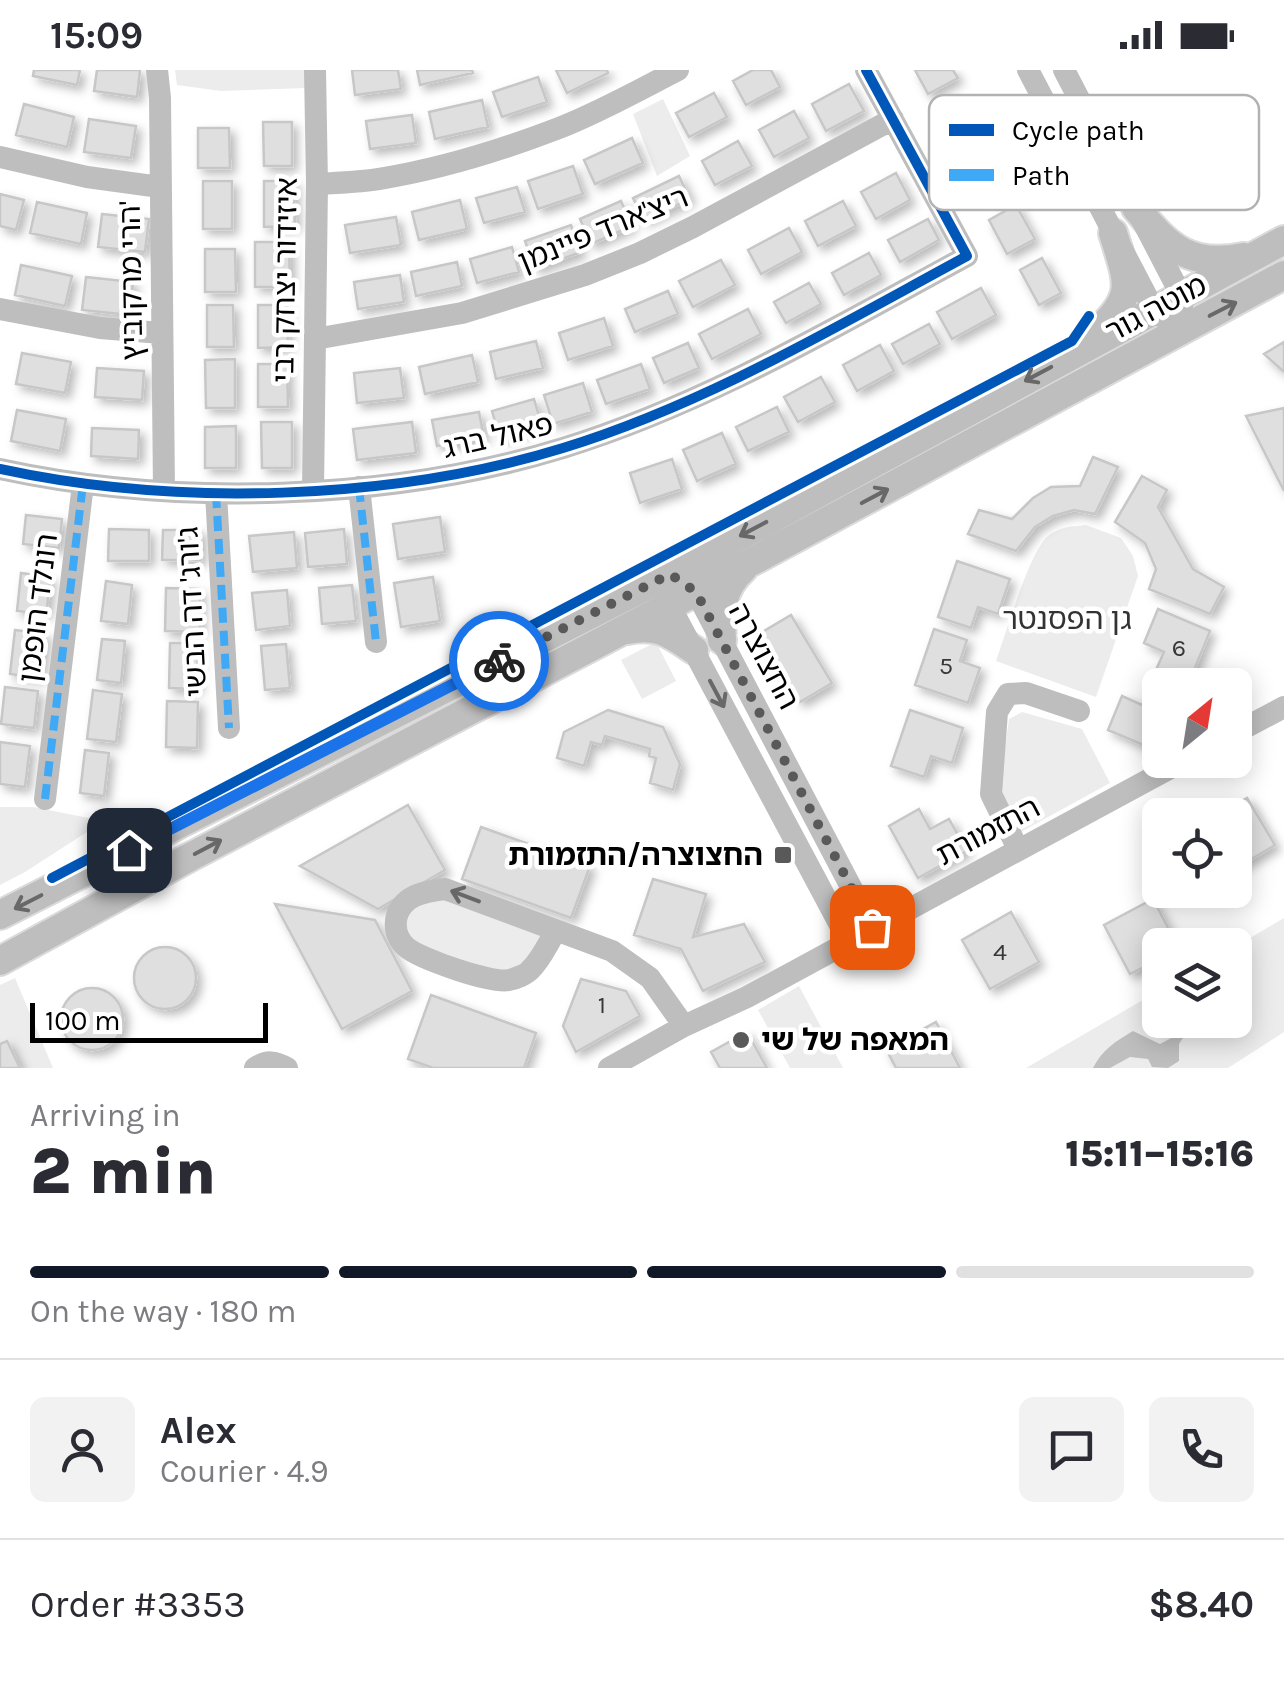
<!DOCTYPE html>
<meta charset="utf-8">
<style>
:root{--surface:#fff;--page:#f2f2f3;--text:#2b2b33;--muted:#7c7c81;--line:#e1e1e2;--accent:#111827}
body{margin:0;font-family:Karla,"Noto Sans Hebrew",sans-serif;background:var(--page);color:var(--text);height:100vh;display:flex;flex-direction:column;font-size:38px;white-space:nowrap}
*{box-sizing:border-box;margin:0}
p{font-size:32px;color:var(--muted)}
.icon{flex:none;width:55px;height:55px;fill:none;stroke:currentColor;stroke-width:2;stroke-linecap:round;stroke-linejoin:round}
.map{position:relative;height:998px;overflow:hidden}
.drawer{display:flex;flex-direction:column;background:var(--surface);flex:1}
.drawer>*{flex:none}
.needle{width:65px;rotate:30deg}
.tools{position:absolute;left:1142px;top:598px;display:grid;gap:20px}
.tools a{display:grid;place-items:center;width:110px;height:110px;border-radius:15px;background:var(--surface);box-shadow:0 5px 25px #0003;font-size:50px}
.scale{position:absolute;left:30px;bottom:25px;width:238px;box-sizing:border-box;padding-left:10px;border:5px solid #000;border-top:0;font-size:28px;line-height:35px;white-space:nowrap;color:#000;-webkit-text-stroke:8px #fff;paint-order:stroke}
.pin{position:absolute;display:grid;place-items:center;width:85px;height:85px;color:#fff;margin:-42px;border-radius:20px;box-shadow:0 5px 15px #0006}
.courier{position:absolute;display:grid;place-items:center;width:100px;height:100px;margin:-50px;border:8px solid #1a73e8;border-radius:50%;background:#fff;color:#222;box-shadow:0 2px 12px #0007}
.summary em{font-style:normal;font-weight:800}
.summary div{display:flex;flex-direction:column-reverse}
.summary{display:flex;align-items:center;justify-content:space-between;height:170px;padding:0 30px}
h1{font-size:65px;font-weight:800;line-height:75px}
.bar{display:grid;grid-template-columns:repeat(4,1fr);gap:15px 10px;align-content:center;height:120px;padding:0 30px}
.bar i{height:12px;border-radius:8px;background:var(--line)}
.bar .current{background:var(--accent)}
.bar p{grid-column:span 4}
.line{display:flex;align-items:center;gap:25px;padding:0 30px;border-top:2px solid var(--line)}
.line div{flex:1}
.round{display:grid;place-items:center;flex:none;width:105px;height:105px;border-radius:15px;background:var(--page)}
.status{display:flex;justify-content:space-between;align-items:center;height:70px;padding:0 50px;background:var(--surface);direction:ltr}
.status svg{height:28px;fill:currentColor}
.map>svg:first-child{display:block}
.green{fill:#ececec}
.water{fill:#bfbfbf}
.building{fill:#dfdfdf;stroke:#c7c7c7;stroke-width:2.5;filter:url(#shadow)}
.lines{fill:none;stroke-linecap:round;stroke-linejoin:round}
.major-casing{stroke:#dbdbdb;stroke-width:32}
.minor{stroke:#bebebe;stroke-width:22}
.major{stroke:#bebebe;stroke-width:28}
.quiet{stroke:#3fa9f5;stroke-width:8;stroke-dasharray:15 8;stroke-linecap:butt}
.cycleway-casing{stroke:#fff;stroke-width:16}
.cycleway{stroke:#0057b8;stroke-width:10}
.oneway{stroke:#686868}
.done{stroke:#595959;stroke-width:10;stroke-dasharray:0 18}
.route{stroke:#1a73e8;stroke-width:12}
.poi-dot{fill:#595959;stroke:#fff;stroke-width:4}
.labels{text-anchor:middle;dominant-baseline:central;stroke-width:9;stroke-linejoin:round;paint-order:stroke}
.number-label{font-size:25px;fill:#383838}
.street-label{font-size:30px;fill:#000;stroke:#fff}
.park-label{font-size:30px;fill:#333;stroke:#fff}
.poi-label{font-size:30px;font-weight:bold;fill:#000;stroke:#fff;text-anchor:end}
.key{fill:#fff;stroke:#b2b2b2;stroke-width:2.5}
.key-label{font-size:28px;fill:#000}
</style>
<div class="status"><b>15:09</b><svg viewBox="0 0 49 12"><path d="M0 12V9h3v3zM5 12V6h3v6zM10 12V3h3v9zM15 12V0h3v12zM26 1h20v11H26zM47 4h2v5h-2z"/></svg></div>
<div class="map">
<svg width="1284" height="998" viewBox="0 0 1284 998">
<defs>
<filter id="shadow"><feDropShadow dx="5" dy="5" stdDeviation="5" flood-color="#0004"/></filter>
</defs>
<rect width="100%" height="100%" fill="#fff"/>
<path class="green" d="M175,0H306V18L221,21L177,15Z
M663,29L690,86L657,106L633,44Z
M1086,455L1121,468L1133,486L1138,506L1096,627L996,591C1006,564 1029,482 1048,466C1059,457 1073,456 1086,455Z
M656,572L676,611L642,629L621,590Z
M1022,642L1082,659L1110,713L1019,763L999,722L1009,649Z
M0,737H33L104,751L25,802L0,815Z
M444,825L546,863L524,897L491,904L408,872L404,844L410,836Z
M1284,848V962L1228,998H1026L1160,920V950H1235V877Z
M15,908L53,998H0V915Z
M799,916L843,998H790L758,940Z"/>
<path class="water" d="M1194,950H1233L1234,960H1188L1179,974V991L1168,998L1152,997L1148,989L1130,987L1110,998H1093C1102,980 1116,971 1133,961L1160,974L1175,966Z"/>
<path class="building" d="M34,0H80L77,15L33,6Z
M97,0H140L137,27L94,21Z
M352,0H398L401,19L355,25Z
M417,0H472L473,3L420,15Z
M556,0H607L608,3L567,23Z
M753,0H771L780,17L746,35L733,11Z
M915,0H953L958,8L928,24Z
M538,7L547,32L502,47L493,22Z
M849,14L864,41L826,61L812,34Z
M714,23L727,47L689,67L676,43Z
M482,30L488,57L435,69L429,42Z
M24,34L74,47L67,77L16,65Z
M794,41L809,68L774,87L759,60Z
M412,45L416,73L370,79L366,51Z
M89,49L136,56L131,88L84,82Z
M263,52H292V96H264Z
M198,58H229L230,98H198Z
M632,68L643,93L595,114L584,90Z
M738,71L752,96L715,115L702,91Z
M573,96L583,124L538,139L528,111Z
M896,103L910,130L876,149L861,122Z
M679,106L690,129L644,151L633,128Z
M203,111H232V159H203Z
M264,111H294L295,156L264,157Z
M517,117L525,142L484,153L476,128Z
M0,124L24,130L16,160L0,156Z
M460,130L467,159L419,170L412,142Z
M621,131L632,156L591,174L580,149Z
M843,131L856,156L818,176L805,151Z
M37,132L87,143L81,174L30,163Z
M1016,135L1035,169L1007,184L989,150Z
M102,144L149,149L145,182L98,177Z
M396,147L401,175L350,183L345,155Z
M928,149L939,170L900,192L888,170Z
M571,155L581,182L535,199L525,171Z
M789,158L802,182L761,204L748,180Z
M255,172H289L290,217H255Z
M512,177L519,202L477,213L470,189Z
M205,179H235L236,222H205Z
M869,183L881,205L844,225L832,203Z
M1042,188L1061,223L1039,235L1020,200Z
M721,190L735,215L693,237L679,211Z
M457,192L462,216L416,226L411,202Z
M21,195L72,206L65,236L15,225Z
M400,205L404,232L358,239L354,212Z
M86,207L133,212L130,245L82,240Z
M809,213L821,234L786,253L774,232Z
M981,218L996,245L952,269L937,242Z
M668,221L678,244L635,262L625,239Z
M207,235H233L234,277H207Z
M258,235H287L288,277L258,278Z
M748,239L761,264L712,289L699,264Z
M604,248L613,276L568,290L559,263Z
M929,254L940,274L903,294L892,274Z
M536,271L543,298L496,309L490,282Z
M1284,272V302L1264,284Z
M688,273L699,298L664,313L653,288Z
M880,275L894,301L857,321L843,295Z
M22,283L71,292L65,323L16,314Z
M472,285L478,312L425,324L419,297Z
M235,289V338H206L205,290Z
M258,294H287L288,337H258Z
M641,294L650,319L606,334L597,310Z
M97,298L144,301L142,330L95,327Z
M400,298L404,328L357,333L354,303Z
M821,307L835,332L798,352L784,327Z
M583,313L592,342L553,354L544,325Z
M534,329L542,356L500,369L492,341Z
M777,337L789,362L748,381L736,357Z
M1284,338V421L1246,346Z
M17,340L66,349L60,381L11,371Z
M479,342L484,368L437,376L432,350Z
M261,352H292V398H262Z
M412,352L416,383L357,390L353,359Z
M236,356V398H205V357Z
M92,358L139,360L138,389L91,386Z
M722,363L736,394L697,411L683,380Z
M1093,387L1118,397L1095,444L1074,440L1053,446L1035,457L1016,481L968,464L979,440L1012,449L1033,428L1051,417L1080,416Z
M672,389L682,419L640,433L630,403Z
M1142,406L1167,420L1158,437L1193,499L1224,517L1210,544L1149,519L1156,499L1145,473L1115,452Z
M26,445L62,449L59,478L23,474Z
M440,447L445,482L398,489L393,454Z
M109,459L149,460V491H108Z
M344,459L347,494L308,497L305,463Z
M163,460H201V490H162Z
M294,462L297,498L253,502L249,466Z
M957,491L1010,509L998,544L978,537L971,558L938,547Z
M21,503L51,507L46,544L17,541Z
M433,507L440,551L401,557L394,513Z
M106,511L132,515L128,554L101,551Z
M352,515L356,551L322,554L319,518Z
M166,518L200,519V562L165,561Z
M287,520L290,556L256,560L252,523Z
M1158,539L1210,561L1188,615L1155,602L1164,582L1144,573Z
M791,545L832,613L800,632L759,564Z
M934,559L967,570L960,591L980,598L968,633L915,615Z
M15,560L46,564L40,608L10,604Z
M102,569L125,571L121,613L97,610Z
M170,573H198L197,619L169,618Z
M286,574L290,618L265,620L261,576Z
M1151,614L1160,618V682L1108,660L1122,626L1142,635Z
M5,617L38,621L34,658L1,654Z
M93,620L122,624L116,672L87,669Z
M167,631L198,632L197,678L166,677Z
M608,640L663,657L680,694L673,720L650,713L656,688L649,686L650,679L605,666L602,675L591,672L584,696L557,688L564,662Z
M910,640L963,658L952,693L931,686L924,707L891,696Z
M0,672L30,676L25,717L0,714Z
M85,680L109,683L104,726L80,723Z
M1247,728L1275,775L1235,799V745H1218Z
M408,735L445,800L378,839L300,796Z
M919,739L930,759L949,749L967,781L918,808L889,756Z
M481,757L590,796L571,848L462,809Z
M653,809L706,824L693,867L744,854L765,892L703,921L681,879L634,865Z
M1153,829L1177,875H1160V889L1130,904L1104,855Z
M275,834L375,850L412,921L342,959Z
M1011,842L1039,892L990,919L962,870Z
M134 908a31 31 0 1 1 62 0a31 31 0 1 1-62 0Z
M581,909L626,921L640,946L576,982L563,956Z
M61 949a31 31 0 1 1 62 0a31 31 0 1 1-62 0Z
M431,925L536,963L524,998H433L408,989Z
M936,952L960,998H896L886,979Z
M747,962L767,998H720L711,982Z
M7,971L20,998H0V974Z"/>
<g class="lines">
<g class="major-casing">
<path id="major" d="M1136,138C1169,178 1190,198 1244,187
M1092,267C1136,225 1130,218 1113,163
M627,560C658,554 669,563 694,580
M722,570C720,541 721,519 743,499
M0,845L670,504L1284,170
M0,891L192,786L671,535L1284,205"/>
</g>
<path class="minor" d="M157,0L160,28L164,421
M1028,0L1155,242L1166,249
M1064,0L1182,227V242
M0,87L87,107L160,117
M317,114C338,113 359,112 379,109C440,99 502,80 559,58C600,42 639,20 678,0
M0,239L100,258L161,263
M315,269L462,243L585,205L640,183L693,157L893,49
M0,399C175,437 391,431 563,378C706,334 837,256 967,186L866,0
M359,417L376,572
M313,420L317,114L315,0
M216,423L229,658
M686,514L696,522L872,857
M670,522L672,540L848,870
M1235,663L1284,637
M45,729L83,414
M1018,779L991,724L997,642L1008,624L1026,623L1079,641
M556,861C548,873 541,890 530,900C527,904 515,909 509,910C492,914 420,889 406,877C392,864 392,843 408,830C418,822 433,821 445,819L612,881L650,908L684,956
M255,998C267,990 275,991 287,998
M609,998L684,956L747,927L1185,690"/>
<use href="#major" class="major"/>
<path class="quiet" d="M359,417L376,572
M216,423L229,658
M45,729L83,414"/>
<g class="cycleway-casing">
<path id="cycleway" d="M0,399C175,437 391,431 563,378C706,334 837,256 967,186L866,0
M52,808L1072,271L1089,246"/>
</g>
<use href="#cycleway" class="cycleway"/>
</g>
<defs><path id="oneway-shaft" d="M-6 0H5M1.5-3L5.5 0L1.5 3" fill="none" stroke-width="1.6" stroke-linecap="round" stroke-linejoin="round" transform="scale(2.5)"/></defs>
<g class="oneway">
<use href="#oneway-shaft" transform="translate(1223 239) rotate(-27)"/>
<use href="#oneway-shaft" transform="translate(1038 304) rotate(152)"/>
<use href="#oneway-shaft" transform="translate(875 426) rotate(-28)"/>
<use href="#oneway-shaft" transform="translate(753 459) rotate(152)"/>
<use href="#oneway-shaft" transform="translate(717 624) rotate(62)"/>
<use href="#oneway-shaft" transform="translate(208 777) rotate(-28)"/>
<use href="#oneway-shaft" transform="translate(465 826) rotate(-159)"/>
<use href="#oneway-shaft" transform="translate(28 832) rotate(153)"/>
</g>
<g class="lines">
<path class="done" d="M499,591L670,504L696,522L872,857"/>
<path class="route" d="M129,780L499,591"/>
</g>
<g class="poi-dot">
<rect x="773" y="775" width="20" height="20" rx="5"/>
<circle cx="741" cy="970" r="10"/>
</g>
<g class="labels">
<g class="number-label">
<text x="1179" y="577">6</text>
<text x="946" y="595">5</text>
<text x="1000" y="881">4</text>
<text x="602" y="934">1</text>
</g>
<g class="street-label">
<text transform="translate(603 159) rotate(-22)">ריצ'ארד פיינמן</text>
<text transform="translate(285 210) rotate(-89)">איזידור יצחק רבי</text>
<text transform="translate(131 211) rotate(-91)">הרי מרקוביץ'</text>
<text transform="translate(1156 238) rotate(-28)">מוטה גור</text>
<text transform="translate(498 366) rotate(-13)">פאול ברג</text>
<text transform="translate(38 538) rotate(-83)">רונלד הופמן</text>
<text transform="translate(192 542) rotate(-93)">ג'ורג' דה הבשי</text>
<text transform="translate(764 586) rotate(62)">החצוצרה</text>
<text transform="translate(988 761) rotate(-28)">התזמורת</text>
</g>
<g class="park-label">
<text x="1067" y="549">גן הפסנטר</text>
</g>
<g class="poi-label">
<text x="763" y="785">החצוצרה/התזמורת</text>
<text x="761" y="970" text-anchor="start">המאפה של שי</text>
</g>
</g>
<rect x="929" y="25" width="330" height="115" rx="15" class="key"/>
<rect x="949" y="54" width="45" height="12" fill="#0057b8"/>
<rect x="949" y="99" width="45" height="12" fill="#3fa9f5"/>
<g class="key-label">
<text x="1012" y="70">Cycle path</text>
<text x="1012" y="115">Path</text>
</g>
</svg>
<div class="tools">
<a><svg class="needle" viewBox="-14 -14 28 28"><path d="M0-13l5 13h-10z" fill="#e53935"/><path d="M0 13l5-13h-10z" fill="#7c7c81"/></svg></a>
<a><svg class="icon" aria-label="locate" viewBox="0 0 24 24"><circle cx="12" cy="12" r="6"/><path d="M12 2v4M12 18v4M2 12h4M18 12h4"/></svg></a>
<a><svg class="icon" aria-label="layers" viewBox="0 0 24 24"><path d="M12 4l9 5-9 5-9-5zM3 14l9 5 9-5"/></svg></a>
</div>
<div class="scale">100 m</div>
<div class="pin" style="left:872px;top:857px;background:#ea580c"><svg class="icon" aria-label="bag" viewBox="0 0 24 24"><path d="M5 8h14l-1 12H6zM9 8a3 3 0 0 1 6 0"/></svg></div>
<div class="pin" style="left:129px;top:780px;background:#1f2937"><svg class="icon" aria-label="home" viewBox="0 0 24 24"><path d="M3 11l9-7 9 7M6 9v11h12V9"/></svg></div>
<div class="courier" style="left:499px;top:591px"><svg class="icon" aria-label="bike" viewBox="0 0 24 24"><circle cx="6" cy="16" r="4"/><circle cx="18" cy="16" r="4"/><path d="M6 16l4-8h5l3 8M10 8l3 8H6M13 5h3"/></svg></div>
</div>
<section class="drawer">
<div class="summary"><div><h1>2 min</h1><p>Arriving in</p></div><em>15:11–15:16</em></div>
<div class="bar"><i class="current"></i><i class="current"></i><i class="current"></i><i></i><p>On the way · 180 m</p></div>
<div class="line" style="height:180px"><a class="round"><svg class="icon" aria-label="person" viewBox="0 0 24 24"><circle cx="12" cy="8" r="4"/><path d="M4 21q1-7 8-7t8 7"/></svg></a><div><b>Alex</b><p>Courier · 4.9</p></div><a class="round"><svg class="icon" aria-label="chat" viewBox="0 0 24 24"><path d="M4 5h16v11H9l-5 4z"/></svg></a><a class="round"><svg class="icon" aria-label="phone" viewBox="0 0 24 24"><path d="M5 4h4l2 5-3 2q2 4 5 5l2-3 5 2v4C11 20 4 13 5 4z"/></svg></a></div>
<div class="line" style="height:130px"><div>Order #3353</div><b>$8.40</b></div>
</section>
